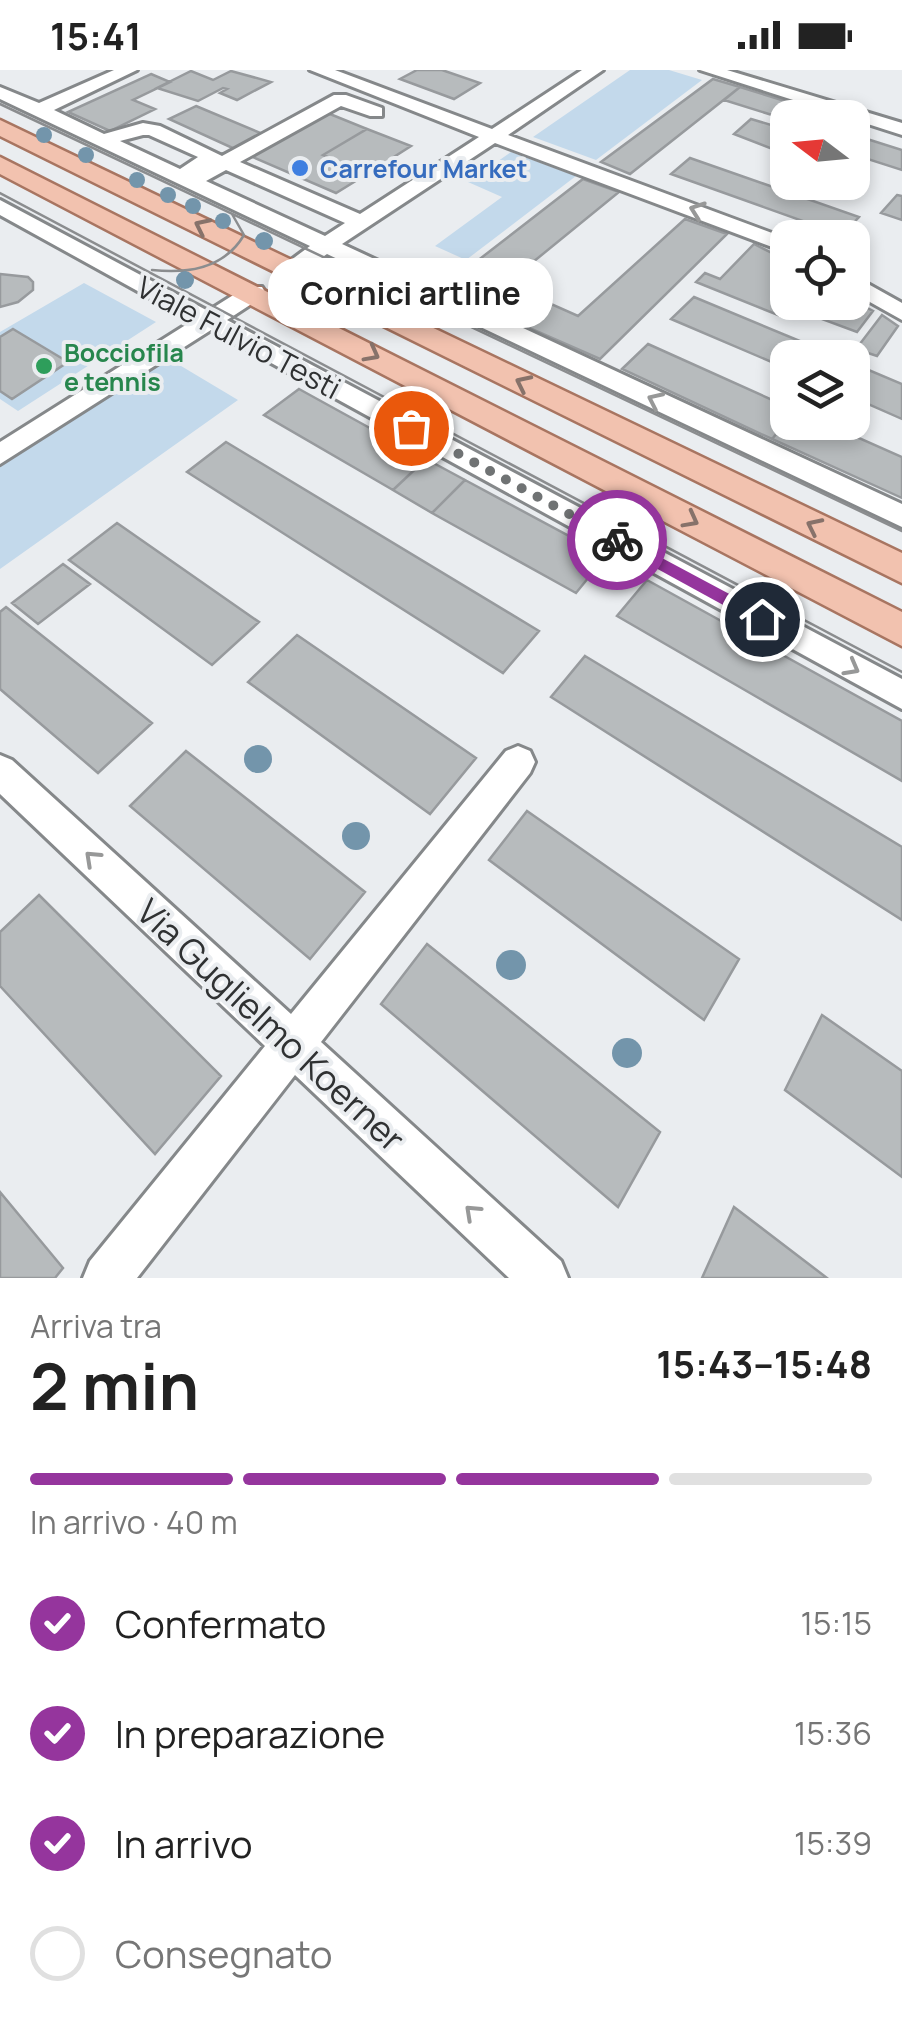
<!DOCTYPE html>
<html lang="it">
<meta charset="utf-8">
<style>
:root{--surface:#fff;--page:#f2f2f2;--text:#222;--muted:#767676;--line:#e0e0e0;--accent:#95359d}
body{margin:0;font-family:Manrope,sans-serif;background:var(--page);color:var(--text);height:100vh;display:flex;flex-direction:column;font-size:38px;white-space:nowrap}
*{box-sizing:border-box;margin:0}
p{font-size:32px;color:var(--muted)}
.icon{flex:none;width:55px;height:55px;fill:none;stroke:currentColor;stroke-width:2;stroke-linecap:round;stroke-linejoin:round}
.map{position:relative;height:1208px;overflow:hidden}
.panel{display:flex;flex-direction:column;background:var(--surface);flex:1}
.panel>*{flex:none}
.needle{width:65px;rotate:286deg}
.buttons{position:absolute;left:770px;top:30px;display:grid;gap:20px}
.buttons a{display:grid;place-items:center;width:100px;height:100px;border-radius:20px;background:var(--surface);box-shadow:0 5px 15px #0003;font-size:50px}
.pin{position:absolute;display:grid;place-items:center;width:85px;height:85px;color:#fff;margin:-42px;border:5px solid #fff;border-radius:50%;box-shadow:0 2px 10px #0007}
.courier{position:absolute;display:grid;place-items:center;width:100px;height:100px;margin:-50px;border:8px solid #95359d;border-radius:50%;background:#fff;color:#222;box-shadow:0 2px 12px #0007}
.bubble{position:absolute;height:70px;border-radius:30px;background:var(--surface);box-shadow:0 5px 15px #0003;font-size:32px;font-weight:700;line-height:70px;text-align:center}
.headline em{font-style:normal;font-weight:700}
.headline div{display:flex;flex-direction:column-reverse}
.headline{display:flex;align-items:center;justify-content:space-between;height:170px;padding:0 30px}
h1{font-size:65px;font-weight:700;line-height:75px}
.bar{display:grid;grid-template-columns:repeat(4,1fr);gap:15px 10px;align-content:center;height:120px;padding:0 30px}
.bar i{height:12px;border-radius:8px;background:var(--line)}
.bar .active{background:var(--accent)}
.bar p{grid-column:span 4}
ol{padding:0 30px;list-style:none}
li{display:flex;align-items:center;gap:30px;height:110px}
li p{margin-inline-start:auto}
li .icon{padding:10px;border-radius:50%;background:var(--accent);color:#fff;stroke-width:4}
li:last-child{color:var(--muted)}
li i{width:55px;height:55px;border:5px solid var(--line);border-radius:50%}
.status{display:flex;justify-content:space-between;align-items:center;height:70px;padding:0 50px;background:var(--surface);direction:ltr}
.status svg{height:28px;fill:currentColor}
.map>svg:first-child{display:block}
.green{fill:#c3d9eb}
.building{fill:#b7bbbd;stroke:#979a9d;stroke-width:2.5}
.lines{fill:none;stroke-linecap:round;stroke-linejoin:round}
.minor-casing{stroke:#85888a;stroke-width:6}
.major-casing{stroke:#a87561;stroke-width:5}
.minor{fill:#fff;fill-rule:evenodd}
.major{fill:#f2c2af;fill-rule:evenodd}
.tram{stroke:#8b8d8f;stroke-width:2.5}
.tree{fill:#7395ab}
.oneway{stroke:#979898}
.oneway2{stroke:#87726a}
.route{fill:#95359d}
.done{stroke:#707374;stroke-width:10;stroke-dasharray:0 18}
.shop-dot{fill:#3f7fe0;stroke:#eaedf0;stroke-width:4}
.leisure-dot{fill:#2e9e5b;stroke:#eaedf0;stroke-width:4}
.labels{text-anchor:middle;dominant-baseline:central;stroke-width:8;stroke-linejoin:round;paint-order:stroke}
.far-shop-label{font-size:25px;font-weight:bold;fill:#366cbe;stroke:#eaedf0;text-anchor:start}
.far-leisure-label{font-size:25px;font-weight:bold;fill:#27864d;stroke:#eaedf0;text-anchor:start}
.street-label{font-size:30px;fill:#2f3132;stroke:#eaedf0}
.near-street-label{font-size:35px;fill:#2f3132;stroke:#eaedf0}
</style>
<div class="status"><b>15:41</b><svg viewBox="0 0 49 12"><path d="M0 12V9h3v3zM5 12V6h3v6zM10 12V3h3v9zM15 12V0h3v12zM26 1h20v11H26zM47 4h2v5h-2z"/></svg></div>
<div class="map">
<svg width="902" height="1208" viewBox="0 0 902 1208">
<rect width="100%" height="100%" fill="#eaedf0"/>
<path class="green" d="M630,0H669L702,10L596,90L533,67Z
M511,82L576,106L466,190L435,176L502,127L468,112Z
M84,213L156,252L18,341L0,329V262Z
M161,284L238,330L0,499V389Z"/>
<path class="building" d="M417,0H442L480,13L454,29L400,9Z
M191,1L213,10L231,1L271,12L237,30L220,23L227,19L223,18L198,31L157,18Z
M151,4L170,12L133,30L155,39L110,61L68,42Z
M713,9L740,17L630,104L601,92Z
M740,17L840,48L788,50L724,30Z
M196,36L265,65L237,80L169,49Z
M325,42L367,59L323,85L367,104L336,123L248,85Z
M751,49L788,60V85L734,64Z
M367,59L411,76L367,104L323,85Z
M867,69L902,80V100L852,84Z
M690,88L859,147L842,165L671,104Z
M583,109L619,122L506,214L578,246L685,149L727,164L600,289L441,219Z
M897,125L902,126V150L881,143Z
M754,174L788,191V232H795L783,247L696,212L705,203L720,209Z
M0,204L28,207L33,212V220L18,232L0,237Z
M694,227L819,279L836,287L788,288V299L671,249Z
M852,230L873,241L857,262L803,242L810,234L807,232Z
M882,245L898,256L877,286L856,279Z
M13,259L68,292L12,329L0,321V267Z
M648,274L788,337V350L772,369L622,299Z
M852,293L902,314V349L852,327Z
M299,319L426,389L393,420L264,345Z
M788,350L823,352L902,387V428L772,369Z
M226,372L539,561L503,603L187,402Z
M426,389L465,410L432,443L393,420Z
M465,410L606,486L576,523L432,443Z
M117,453L259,552L212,595L69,490Z
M63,494L90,514L38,554L12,533Z
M647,510L902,651V711L617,546Z
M6,537L152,653L98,703L0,619V542Z
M297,565L476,688L430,744L248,612Z
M585,586L902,777V850L551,627Z
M186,681L365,822L310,889L130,736Z
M527,741L739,889L704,950L489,790Z
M39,825L221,1006L155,1084L0,916V862Z
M427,874L660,1062L618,1137L381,934Z
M822,945L902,1001V1107L785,1020Z
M0,1122L63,1198L55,1208H0Z
M734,1137L827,1208H702Z"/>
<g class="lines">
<g class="minor-casing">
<path id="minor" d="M114,0H137L54,40L104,64L143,53L160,56L222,86L334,25H346L382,38V46H370L341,36L240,92L360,144L479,67L310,0H335L492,59L582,0H603L508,65L788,169V183L495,73L342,174L902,434V457L327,184L298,204H282L279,199L310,176L0,29V17L39,33ZM143,65H149L198,87L180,99L120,71ZM226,100L345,153L325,166L206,111Z
M700,0H727L902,53V65Z
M0,130L208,241L246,217H262L265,222L262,227L227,250L902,609V639L211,260L0,394V372L192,251L0,145Z
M852,205L902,233V250L852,222Z
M518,676L530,681L535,692L530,703L321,972L561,1191L568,1208H509L295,1005L137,1208H83L90,1191L265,976L0,724V685L12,690L291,944L506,681Z"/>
</g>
<g class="major-casing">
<path id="major" d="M0,50L902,483V513L0,66Z
M0,87L902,542V576L0,104Z"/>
</g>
<use href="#minor" class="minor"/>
<use href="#major" class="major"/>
<path class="tram" d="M0,34L902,461
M0,123L902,602
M152,200C188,204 224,199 244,165L232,144"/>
</g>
<g class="tree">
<circle cx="44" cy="65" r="8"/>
<circle cx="86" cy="85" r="8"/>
<circle cx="137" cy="110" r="8"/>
<circle cx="168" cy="125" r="8"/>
<circle cx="193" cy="136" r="8"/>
<circle cx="223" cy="151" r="8"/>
<circle cx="264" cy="171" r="9"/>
<circle cx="424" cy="201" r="9"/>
<circle cx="185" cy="210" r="9"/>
<circle cx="258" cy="689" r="14"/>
<circle cx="356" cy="766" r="14"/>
<circle cx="511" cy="895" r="15"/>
<circle cx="627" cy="983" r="15"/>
</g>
<defs><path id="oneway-chevron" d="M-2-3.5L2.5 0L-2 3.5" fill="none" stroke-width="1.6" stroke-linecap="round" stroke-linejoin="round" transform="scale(2.5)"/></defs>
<g class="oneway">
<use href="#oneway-chevron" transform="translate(697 140) rotate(-160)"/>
<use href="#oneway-chevron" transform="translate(655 330) rotate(-155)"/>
<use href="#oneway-chevron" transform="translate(852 598) rotate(29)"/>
<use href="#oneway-chevron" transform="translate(92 788) rotate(-137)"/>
<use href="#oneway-chevron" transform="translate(472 1142) rotate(-137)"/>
</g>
<g class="oneway2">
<use href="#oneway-chevron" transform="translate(202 156) rotate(-154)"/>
<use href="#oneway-chevron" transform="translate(372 284) rotate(28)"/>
<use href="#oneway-chevron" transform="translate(523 313) rotate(-154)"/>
<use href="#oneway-chevron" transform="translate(691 450) rotate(28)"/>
<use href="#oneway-chevron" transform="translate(814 456) rotate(-154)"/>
</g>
<path class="route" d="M617,464L767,544V553H756L612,474L610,470Z"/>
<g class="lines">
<path class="done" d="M411,358L617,470"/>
</g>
<circle class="shop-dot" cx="300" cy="98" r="10"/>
<circle class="leisure-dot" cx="44" cy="296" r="10"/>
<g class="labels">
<g class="far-shop-label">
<text x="320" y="98">Carrefour Market</text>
</g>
<g class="far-leisure-label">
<text x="64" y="282">Bocciofila<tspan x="64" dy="29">e tennis</tspan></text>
</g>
<g class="street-label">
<text transform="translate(239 267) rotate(28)">Viale Fulvio Testi</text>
</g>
<g class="near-street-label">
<text transform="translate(271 955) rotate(43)">Via Guglielmo Koerner</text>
</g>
</g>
</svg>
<div class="buttons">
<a><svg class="needle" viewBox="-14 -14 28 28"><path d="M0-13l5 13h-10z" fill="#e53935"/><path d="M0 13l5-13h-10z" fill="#767676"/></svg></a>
<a><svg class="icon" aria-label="locate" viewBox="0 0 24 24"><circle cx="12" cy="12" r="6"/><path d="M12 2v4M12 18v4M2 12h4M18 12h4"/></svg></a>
<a><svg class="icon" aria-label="layers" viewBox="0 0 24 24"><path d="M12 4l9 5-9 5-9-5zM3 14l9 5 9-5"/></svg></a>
</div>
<div class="pin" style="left:411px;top:358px;background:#ea580c"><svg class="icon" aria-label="bag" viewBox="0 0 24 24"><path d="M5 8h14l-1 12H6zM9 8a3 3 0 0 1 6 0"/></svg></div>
<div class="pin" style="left:762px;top:549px;background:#1f2937"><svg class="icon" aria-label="home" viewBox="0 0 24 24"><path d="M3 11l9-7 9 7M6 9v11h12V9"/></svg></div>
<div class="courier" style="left:617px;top:470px"><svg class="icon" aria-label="bike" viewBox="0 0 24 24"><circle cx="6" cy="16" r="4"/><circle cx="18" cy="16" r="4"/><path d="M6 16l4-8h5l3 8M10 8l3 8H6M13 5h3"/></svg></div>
<div class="bubble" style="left:268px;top:188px;width:285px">Cornici artline</div>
</div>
<section class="panel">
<div class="headline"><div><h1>2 min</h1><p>Arriva tra</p></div><em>15:43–15:48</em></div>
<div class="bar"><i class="active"></i><i class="active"></i><i class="active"></i><i></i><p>In arrivo · 40 m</p></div>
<ol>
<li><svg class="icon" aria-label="check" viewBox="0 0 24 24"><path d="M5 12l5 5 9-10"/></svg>Confermato<p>15:15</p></li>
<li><svg class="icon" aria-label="check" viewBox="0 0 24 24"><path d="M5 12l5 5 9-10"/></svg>In preparazione<p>15:36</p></li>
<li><svg class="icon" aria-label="check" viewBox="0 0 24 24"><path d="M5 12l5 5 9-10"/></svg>In arrivo<p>15:39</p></li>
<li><i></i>Consegnato</li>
</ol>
</section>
